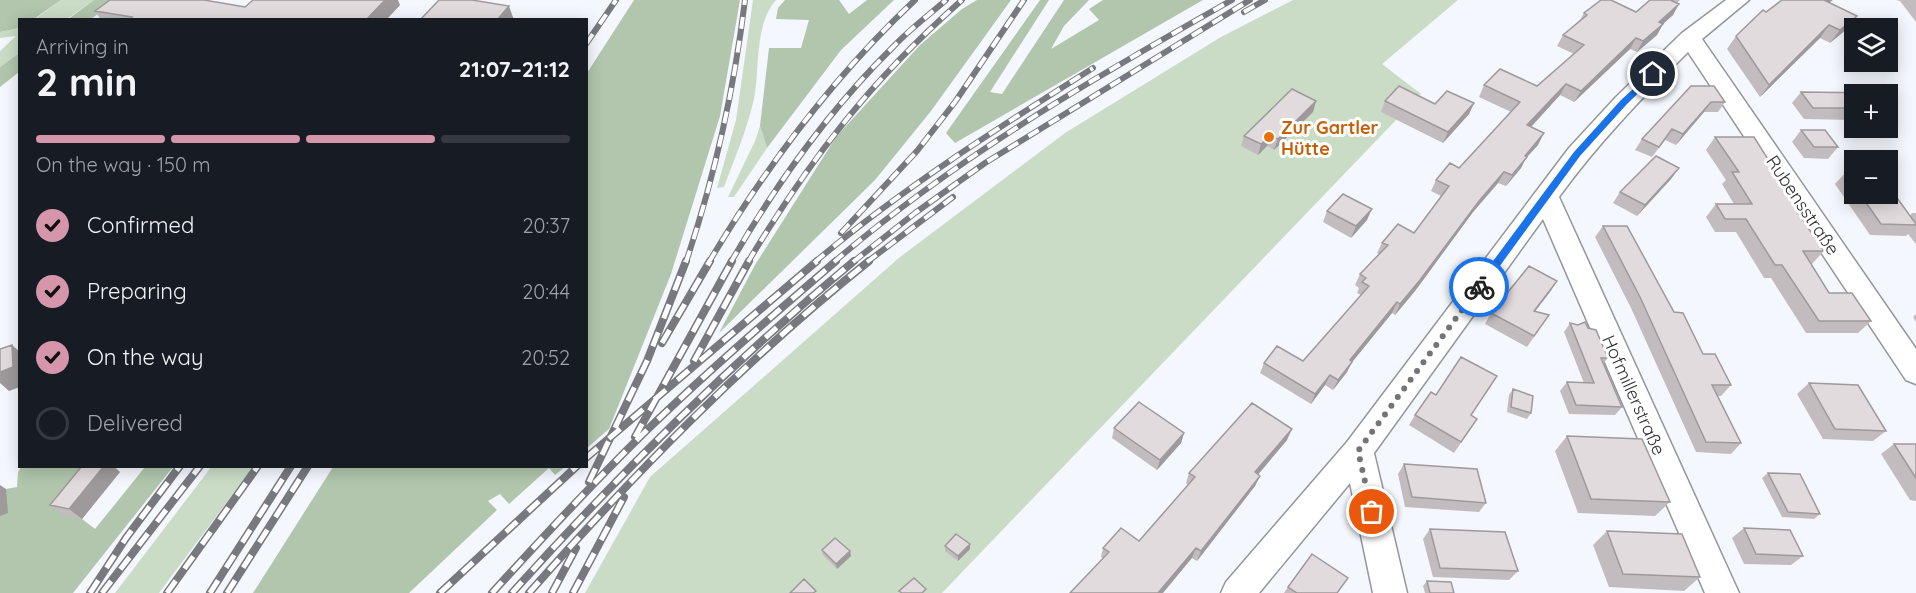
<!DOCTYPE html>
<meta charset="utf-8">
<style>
:root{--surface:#171b24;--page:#242831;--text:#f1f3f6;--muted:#9ea1a6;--line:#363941;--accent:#d595ab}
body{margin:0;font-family:Quicksand,sans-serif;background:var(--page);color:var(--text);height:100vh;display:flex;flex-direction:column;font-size:22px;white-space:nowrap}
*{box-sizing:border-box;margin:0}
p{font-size:20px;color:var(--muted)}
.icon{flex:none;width:33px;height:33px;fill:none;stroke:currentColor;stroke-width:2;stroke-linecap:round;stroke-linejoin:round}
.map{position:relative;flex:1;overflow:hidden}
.panel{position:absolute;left:18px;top:18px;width:570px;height:450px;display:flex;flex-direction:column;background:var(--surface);border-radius:0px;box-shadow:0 3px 15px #0003}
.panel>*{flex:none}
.fabs{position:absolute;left:1844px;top:18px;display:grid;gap:12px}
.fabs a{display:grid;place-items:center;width:54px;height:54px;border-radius:0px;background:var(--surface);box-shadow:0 3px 15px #0003;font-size:30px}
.pin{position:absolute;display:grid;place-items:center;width:51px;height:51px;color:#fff;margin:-26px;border:3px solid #fff;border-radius:50%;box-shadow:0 2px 6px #0007}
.courier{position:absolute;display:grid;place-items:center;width:60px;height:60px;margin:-30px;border:4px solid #1a73e8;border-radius:50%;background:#fff;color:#222;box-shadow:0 2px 8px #0007}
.head em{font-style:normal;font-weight:800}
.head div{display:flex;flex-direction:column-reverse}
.head{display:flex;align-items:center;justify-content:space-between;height:102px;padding:0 18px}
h1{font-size:39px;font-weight:800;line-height:45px}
.bar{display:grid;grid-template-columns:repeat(4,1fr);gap:9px 6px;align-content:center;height:72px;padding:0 18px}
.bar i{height:8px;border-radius:4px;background:var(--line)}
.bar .current{background:var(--accent)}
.bar p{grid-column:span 4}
ol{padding:0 18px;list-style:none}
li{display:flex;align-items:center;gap:18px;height:66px}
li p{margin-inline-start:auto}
li .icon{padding:6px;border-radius:50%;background:var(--accent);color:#111;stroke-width:4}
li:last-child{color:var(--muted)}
li i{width:33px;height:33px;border:3px solid var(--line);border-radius:50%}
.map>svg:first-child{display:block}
.green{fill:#cadcc6}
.forest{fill:#b1c6ac}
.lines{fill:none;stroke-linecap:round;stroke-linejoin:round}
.minor-casing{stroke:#93969b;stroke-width:3}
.minor{fill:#fff;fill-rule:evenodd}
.rail-far1-casing{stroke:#78797e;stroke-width:6}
.rail-casing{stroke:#78797e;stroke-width:8}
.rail-far1{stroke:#fff;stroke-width:4;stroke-dasharray:12;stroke-linecap:butt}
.rail{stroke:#fff;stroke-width:5;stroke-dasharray:15;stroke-linecap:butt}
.wall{fill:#c2bcbf}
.shaded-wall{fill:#9e999b}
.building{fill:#e2dbde;stroke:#9e999b;stroke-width:1.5}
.route{fill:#1a73e8}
.done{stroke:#737478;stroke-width:6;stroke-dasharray:0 10.8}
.food-dot{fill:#e8710a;stroke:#fff;stroke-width:2}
.labels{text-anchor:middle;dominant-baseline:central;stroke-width:6;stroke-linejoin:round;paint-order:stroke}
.food-label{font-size:18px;font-weight:bold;fill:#c56008;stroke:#fff;text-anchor:start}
.street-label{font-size:18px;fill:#2d2e31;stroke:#fff}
</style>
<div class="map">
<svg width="1916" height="593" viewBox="0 0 1916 593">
<rect width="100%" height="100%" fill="#f4f7fd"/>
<path class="green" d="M61,0H94L67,19L34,20Z
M753,0H776C754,25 760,68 754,99C747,129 735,158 724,187L717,188L736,120Z
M1293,0H1458L1382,64L1421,94L942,593H585L650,477L900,257L1065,133L1221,37Z
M19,28V53L0,67V51L16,36L0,38V32Z
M760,126L767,148L734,197H728L755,141Z
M212,466L253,467L159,593H115Z"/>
<path class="forest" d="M0,0H61L34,19L20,20L19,28L0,32Z
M94,0H117L91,19L67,20Z
M634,0H740L720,116L671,274L609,429L587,448V73Z
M785,0H839L849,14L867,0H894L841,50L767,148L760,126L769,48H801L809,20L776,19L778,8Z
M977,0H1011L931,111L875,180L719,333L755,265L836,137L920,45L962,9Z
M1040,0H1049L990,92L1002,94L1064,0H1089L1064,26L1051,49L1099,20L1089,9L1103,0H1203L955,143L946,133Z
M19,53V72L0,87V67Z
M21,467H102L82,519L95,529L145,467H173L73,593H0V516L6,489L17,487L18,472Z
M333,467V466L565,467L555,475L549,468L509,504L500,494L488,501L497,510L409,593H253Z"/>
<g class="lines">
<g class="minor-casing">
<path id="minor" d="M1726,0H1749L1702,39L1916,349V384L1906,380L1688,52C1642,98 1597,144 1559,197L1739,593H1705L1543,219L1374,453L1407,593H1373L1350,483L1259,593H1221L1226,582L1347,442L1569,148L1616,97L1682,33Z"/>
</g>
<use href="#minor" class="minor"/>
<g class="rail-far1-casing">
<path id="rail-far1" d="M1244,12L1265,0
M586,44L616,0
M841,233L917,151L955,102L1024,0
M686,262C715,176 734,90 745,0
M709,262C767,165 833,77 915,0
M731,262C776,184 830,109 894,46C910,29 929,15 946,0
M748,262C810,159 871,80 962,0
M815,262C901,189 998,128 1093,68
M834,262C955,158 1094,78 1232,0
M853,262L915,213L985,163L1250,0
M867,262L953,197"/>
</g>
<g class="rail-casing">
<path id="rail" d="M662,343L710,261
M694,361L749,261
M635,437L732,261
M586,458L817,261
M589,482L647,361L686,261
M90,593L126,538L180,466
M102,593L200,466
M167,593L258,466
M210,593L291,466
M227,593L308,466
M440,593L577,466
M492,593C542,538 593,483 646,431C707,372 772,316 836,261
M512,593C619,474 731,363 854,261
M529,593C634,474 745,360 869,261
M552,593L576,548
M573,593L624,497"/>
</g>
<use href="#rail-far1" class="rail-far1"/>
<use href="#rail" class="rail"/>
</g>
<path class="wall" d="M1650,0H1680L1677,3L1673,15L1663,24L1657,35L1637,52L1630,49L1574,102L1560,95L1530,127L1538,145L1526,158L1521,168L1506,186L1498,183L1473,212L1415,291L1395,315L1392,313L1352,362L1347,372L1333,390L1325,385L1311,404L1260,373L1264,363L1303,361L1361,295L1357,293L1359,288L1355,285L1360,274L1379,254L1377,253L1382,243L1414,233L1441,196L1431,191L1436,180L1459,168L1511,112L1479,97L1484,85L1537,86L1574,54L1557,46L1563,35L1580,20L1584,13L1636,12Z
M1896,0H1916V22L1900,1Z
M215,2L245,7L400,5L386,20H101L95,11Z
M1829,3L1848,28L1830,43L1820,38L1760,97L1727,49L1736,36L1766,12Z
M1691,86L1725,102L1718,112H1704L1676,145L1665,140L1652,157L1635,150L1642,139Z
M1801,92L1854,94V120L1804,119L1792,103Z
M1316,101L1313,112L1274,150L1267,146L1258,155L1241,146L1244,136Z
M1385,101L1435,104L1474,103L1469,114L1443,143L1381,112Z
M1887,107L1897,121L1887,133L1862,131L1859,128H1887Z
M1801,130L1838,147L1828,159L1804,158L1792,142Z
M1715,137L1802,213L1800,216L1824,251L1812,264H1811L1829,293L1871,321L1858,333H1806L1771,278H1764L1736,232H1715L1706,217L1716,204H1734L1722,184L1726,180L1706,150Z
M1679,168L1671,179L1637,216L1613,203L1620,192Z
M1845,173H1854V194H1887L1910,216L1912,213H1916V244L1908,234L1906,236L1870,235L1835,184Z
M1327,211L1367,220L1351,238L1323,222Z
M1603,226L1674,312L1703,354L1731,385L1721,396H1718L1741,443L1731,454L1696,452L1631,308L1595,237Z
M1557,281L1535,311L1549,315L1527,347L1485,324L1491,313Z
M1916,314V322L1913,317Z
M1570,323L1588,328L1608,358L1603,364L1622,407L1615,415L1569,414L1560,391L1567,382L1584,383L1564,332Z
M1809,383L1886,431L1873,441L1823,439L1797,394Z
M1513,389L1531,413L1527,419L1507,412L1509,395Z
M1415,415L1477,419L1454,453L1409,425Z
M1114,428L1184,433L1181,443L1157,470L1112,438Z
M1567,436L1670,502L1655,516L1578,513L1555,451Z
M1287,440L1258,474L1255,486L1197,561L1192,558H1103L1101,557L1103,548L1139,541L1188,485L1186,483L1189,473Z
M1894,444H1916V501L1910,500L1881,454Z
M1404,464L1486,503L1479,512L1405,507L1398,474Z
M82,466H113L120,472L82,519L63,515L50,505Z
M1768,473L1820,514L1814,519L1782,517L1762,478Z
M1744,528L1803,556L1791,565L1744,564L1732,538Z
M1430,529L1518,571L1509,580L1433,577L1423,539Z
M1607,531L1700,577L1684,591L1609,587L1593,545Z
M970,544V549L958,561L945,551V546Z
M822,550L850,551L851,556L837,569L823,555Z
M1427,581L1454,593H1425L1423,586Z
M1288,587L1338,593H1284Z"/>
<path class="shaded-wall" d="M385,0H398L400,5L386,20H366Z
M1823,0H1833L1814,13Z
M1679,4L1673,15L1653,33L1659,22Z
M509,6L514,20H497Z
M1857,16L1848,28L1830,43L1840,30Z
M1663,24L1657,35L1637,52L1643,41Z
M1829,25L1820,38L1760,97L1769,85Z
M1636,38L1630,49L1574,102L1581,91Z
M1566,84L1560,95L1522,137L1527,125Z
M1316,101L1313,112L1274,150L1278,139Z
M1711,102L1704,112L1676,145L1683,134Z
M1474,103L1469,114L1443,143L1448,132Z
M1544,133L1538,145L1526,158L1521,168L1506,186L1525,156Z
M1270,136L1267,146L1258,155L1261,144Z
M1679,168L1671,179L1637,216L1645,205Z
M1504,172L1498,183L1473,212L1415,291L1395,315L1400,304L1479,201Z
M1372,209L1367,220L1351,238L1356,226Z
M1557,281L1550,292L1527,322L1534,311Z
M1397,302L1392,313L1345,371L1350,360Z
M12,345L20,352V387L9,391L0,383V372Z
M1352,362L1347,372L1333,390L1338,380Z
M1330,375L1325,385L1311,404L1315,394Z
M1292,429L1287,440L1251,483L1255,472Z
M1184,433L1181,443L1157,470L1160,460Z
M104,466H113L120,472L82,519L69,509Z
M1260,476L1255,486L1197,561L1201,551Z
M0,485L6,489L8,513L0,516Z
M970,544V549L958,561V556Z
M1196,548L1192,558L1163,593H1158Z
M850,551L851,556L837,569L836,564Z"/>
<path class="building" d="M110,0H204L245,7L253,0H385L366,20H129L132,17L95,11Z
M439,0H472L509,6L497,20H420Z
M1601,0H1611L1636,12L1650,0H1673L1672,1L1679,4L1659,22L1663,24L1643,41L1636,38L1581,91L1566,84L1527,125L1544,133L1525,156L1527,157L1512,175L1504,172L1479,201L1420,280L1400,304L1397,302L1350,360L1352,362L1338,380L1330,375L1315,394L1264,363L1277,346L1303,361L1369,286L1362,282L1366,278L1360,274L1388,245L1382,243L1398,224L1414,233L1449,186L1436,180L1450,163L1459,168L1520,102L1484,85L1500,69L1537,86L1584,45L1563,35L1587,15L1584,13Z
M1782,0H1824L1857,16L1840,30L1829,25L1769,85L1736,36L1763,10L1766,12Z
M1399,86L1435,104L1447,91L1474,103L1448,132L1385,101Z
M1691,86H1714L1725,102H1711L1683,134L1672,129L1659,147L1642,139Z
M1292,89L1316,101L1278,139L1270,136L1261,144L1244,136Z
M1801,92L1877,93L1878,94H1854V108H1813Z
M1887,107L1897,121H1887Z
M1801,130H1825L1838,147H1814Z
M1715,137H1754L1802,213H1798L1824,251H1803L1829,293H1852L1871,321H1819L1782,265H1775L1746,219H1725L1716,204H1752L1732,172H1739Z
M1656,156L1679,168L1645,205L1620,192Z
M1845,173H1854V185Z
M1887,184L1916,224V225L1881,224L1860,194H1887Z
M1343,194L1372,209L1356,226L1327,211Z
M1603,226H1627L1674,312L1683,313L1703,354H1715L1731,385H1712L1741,443L1706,442L1640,297Z
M1529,266L1557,281L1534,311L1549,315L1534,336L1491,313Z
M1585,322L1588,328L1596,330L1608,358H1601L1622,407L1576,405L1567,382L1594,383L1570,323L1578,325Z
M12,345L13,367L0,372V349Z
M1461,357L1497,376L1471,415L1477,419L1461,442L1415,415L1431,392L1436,395Z
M1809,383L1858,385L1886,431L1835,429Z
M1513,389L1533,396L1531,413L1511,407Z
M1139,402L1184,433L1160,460L1114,428Z
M1252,403L1292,429L1255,472L1260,476L1201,551L1196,548L1158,593H1070L1109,552L1103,548L1121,528L1139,541L1195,477L1189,473Z
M1567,436L1642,439L1670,502L1591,499Z
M1894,444H1916V478Z
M1404,464L1477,469L1486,503L1412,497Z
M82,466H104L69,509L50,505Z
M1768,473L1800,474L1820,514L1788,512Z
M1744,528L1790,530L1803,556L1756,554Z
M1430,529L1505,532L1518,571L1440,568Z
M1607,531L1682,534L1700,577L1623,574Z
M956,534L970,544L958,556L945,546Z
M835,538L850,551L836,564L822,550Z
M1312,554L1348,578L1337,593H1297L1288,587Z
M914,578L926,589L922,593H902L899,591Z
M804,579L816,591L813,593H790Z
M1427,581L1451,582L1454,593H1430Z"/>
<path class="route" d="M1653,71L1657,74L1656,76L1627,104L1580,156L1483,289H1476V284L1574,152L1621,100Z"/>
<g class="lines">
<path class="done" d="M1372,512L1358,451L1479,287"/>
</g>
<circle class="food-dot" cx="1269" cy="137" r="6"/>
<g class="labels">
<g class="food-label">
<text x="1281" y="127">Zur Gartler<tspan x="1281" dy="21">Hütte</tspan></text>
</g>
<g class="street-label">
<text transform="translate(1803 205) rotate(56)">Rubensstraße</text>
<text transform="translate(1634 395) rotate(66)">Hofmillerstraße</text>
</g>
</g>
</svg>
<div class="fabs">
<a><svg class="icon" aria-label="layers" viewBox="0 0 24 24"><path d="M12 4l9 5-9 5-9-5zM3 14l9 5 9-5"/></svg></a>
<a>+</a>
<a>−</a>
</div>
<div class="pin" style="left:1372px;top:512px;background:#ea580c"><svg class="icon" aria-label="bag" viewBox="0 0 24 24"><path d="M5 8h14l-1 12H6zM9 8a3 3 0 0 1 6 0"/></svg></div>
<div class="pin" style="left:1653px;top:74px;background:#1f2937"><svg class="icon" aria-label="home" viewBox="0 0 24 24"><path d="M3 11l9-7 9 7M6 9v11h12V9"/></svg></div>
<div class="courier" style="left:1479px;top:287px"><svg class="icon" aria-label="bike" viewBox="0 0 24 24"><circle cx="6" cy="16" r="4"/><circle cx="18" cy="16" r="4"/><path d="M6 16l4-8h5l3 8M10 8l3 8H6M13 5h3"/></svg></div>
<section class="panel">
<div class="head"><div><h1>2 min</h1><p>Arriving in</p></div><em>21:07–21:12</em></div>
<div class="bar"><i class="current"></i><i class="current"></i><i class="current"></i><i></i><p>On the way · 150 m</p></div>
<ol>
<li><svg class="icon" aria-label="check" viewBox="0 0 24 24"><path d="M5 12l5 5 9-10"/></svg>Confirmed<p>20:37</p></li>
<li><svg class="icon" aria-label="check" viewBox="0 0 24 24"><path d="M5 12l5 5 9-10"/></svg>Preparing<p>20:44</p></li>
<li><svg class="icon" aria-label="check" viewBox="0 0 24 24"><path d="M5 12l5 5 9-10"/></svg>On the way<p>20:52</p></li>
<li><i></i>Delivered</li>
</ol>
</section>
</div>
